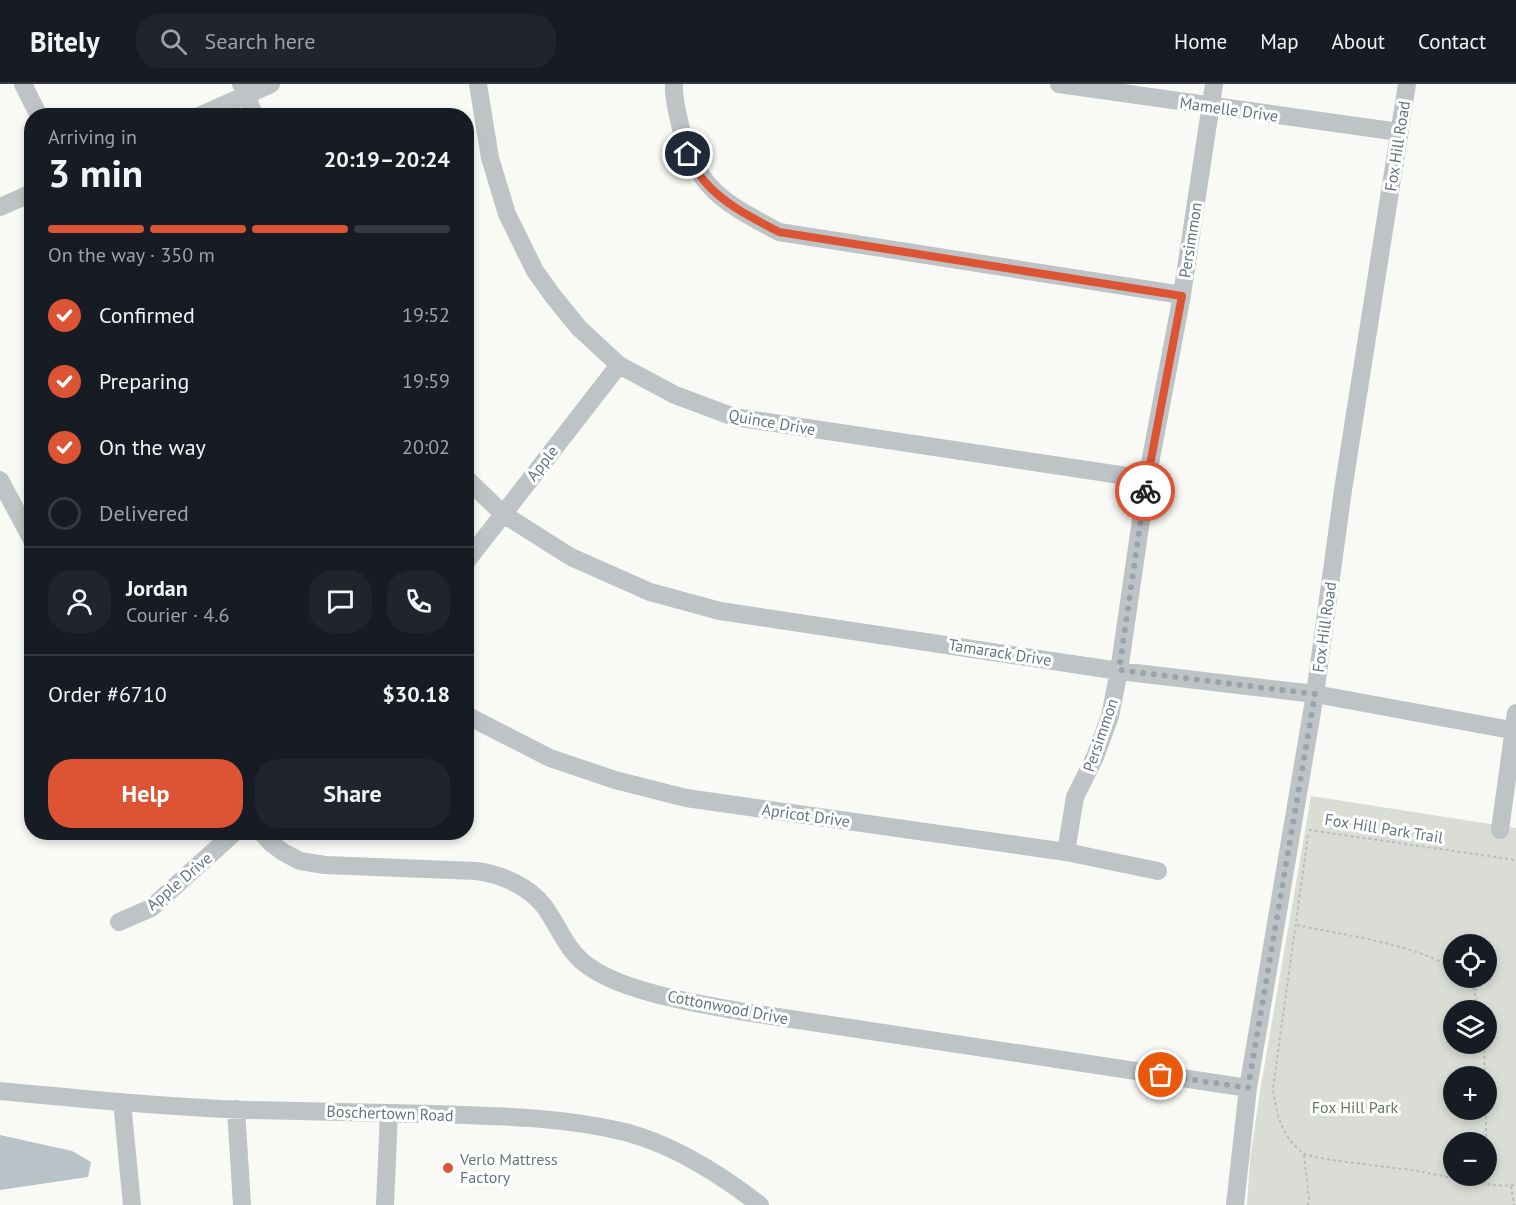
<!DOCTYPE html>
<meta charset="utf-8">
<style>
:root{--surface:#171b24;--page:#20242c;--text:#f1f3f6;--muted:#9ea1a6;--line:#363941;--accent:#dc5434}
body{margin:0;font-family:"PT Sans",sans-serif;background:var(--page);color:var(--text);height:100vh;display:flex;flex-direction:column;font-size:22px;white-space:nowrap}
*{box-sizing:border-box;margin:0}
p{font-size:20px;color:var(--muted)}
.icon{flex:none;width:33px;height:33px;fill:none;stroke:currentColor;stroke-width:2;stroke-linecap:round;stroke-linejoin:round}
.map{position:relative;flex:1;overflow:hidden}
.drawer{position:absolute;left:24px;top:24px;width:450px;height:732px;display:flex;flex-direction:column;background:var(--surface);border-radius:24px;box-shadow:0 3px 9px #0003}
.drawer>*{flex:none}
.buttons{position:absolute;left:1443px;top:850px;display:grid;gap:12px}
.buttons a{display:grid;place-items:center;width:54px;height:54px;border-radius:50%;background:var(--surface);box-shadow:0 3px 9px #0003;font-size:30px}
.pin{position:absolute;display:grid;place-items:center;width:51px;height:51px;color:#fff;margin:-26px;border:3px solid #fff;border-radius:50%;box-shadow:0 2px 6px #0007}
.courier{position:absolute;display:grid;place-items:center;width:60px;height:60px;margin:-30px;border:4px solid #dc5434;border-radius:50%;background:#fff;color:#222;box-shadow:0 2px 8px #0007}
.overview em{font-style:normal;font-weight:800}
.overview div{display:flex;flex-direction:column-reverse}
.overview{display:flex;align-items:center;justify-content:space-between;height:102px;padding:0 24px}
h1{font-size:39px;font-weight:800;line-height:45px}
.bar{display:grid;grid-template-columns:repeat(4,1fr);gap:9px 6px;align-content:center;height:72px;padding:0 24px}
.bar i{height:8px;border-radius:4px;background:var(--line)}
.bar .current{background:var(--accent)}
.bar p{grid-column:span 4}
.line{display:flex;align-items:center;gap:15px;padding:0 24px;border-top:2px solid var(--line)}
.line div{flex:1}
.round{display:grid;place-items:center;flex:none;width:63px;height:63px;border-radius:24px;background:var(--page)}
ol{padding:0 24px;list-style:none}
li{display:flex;align-items:center;gap:18px;height:66px}
li p{margin-inline-start:auto}
li .icon{padding:6px;border-radius:50%;background:var(--accent);color:#fff;stroke-width:4}
li:last-child{color:var(--muted)}
li i{width:33px;height:33px;border:3px solid var(--line);border-radius:50%}
.cta{display:flex;gap:12px;margin-top:auto;padding:12px 24px}
.cta a{flex:1;height:69px;border-radius:24px;background:var(--accent);color:#fff;font-size:24px;font-weight:800;line-height:69px;text-align:center}
.cta a+a{background:var(--page);color:var(--text)}
header{display:flex;align-items:center;gap:36px;box-sizing:border-box;height:84px;padding:0 30px;background:var(--surface);border-bottom:2px solid var(--line)}
header strong{font-size:28px}
nav{display:flex;gap:33px;margin-inline-start:auto;font-size:21px}
.search{width:420px;height:54px;background:var(--page);display:flex;align-items:center;gap:15px;box-sizing:border-box;padding:0 21px;border-radius:24px;color:var(--muted);font-size:22px}
.map>svg:first-child{display:block}
.green{fill:#d9ddd6;fill-rule:evenodd}
.water{fill:#b7c3c7}
.lines{fill:none;stroke-linecap:round;stroke-linejoin:round}
.path{stroke:#b9bcbf;stroke-width:2;stroke-dasharray:3 3;stroke-linecap:butt}
.minor{stroke:#bec3c6;stroke-width:18}
.done{stroke:#99a3a9;stroke-width:6;stroke-dasharray:0 10.8}
.route{stroke:#dc5434;stroke-width:8}
.poi-dot{fill:#dc5434;stroke:#fff;stroke-width:2}
.labels{text-anchor:middle;dominant-baseline:central;stroke-width:6;stroke-linejoin:round;paint-order:stroke}
.street-label{font-size:16px;fill:#657580;stroke:#fff}
.park-label{font-size:16px;fill:#687864;stroke:#fff}
.poi-label{font-size:16px;fill:#657580;stroke:#fff;text-anchor:start}
</style>
<header>
<strong>Bitely</strong>
<div class="search"><svg class="icon" aria-label="search" viewBox="0 0 24 24"><circle cx="10" cy="10" r="6"/><path d="M15 15l6 6"/></svg>Search here</div>
<nav><a>Home</a><a>Map</a><a>About</a><a>Contact</a></nav>
</header>
<div class="map">
<svg width="1516" height="1121" viewBox="0 0 1516 1121">
<rect width="100%" height="100%" fill="#f9f9f6"/>
<path class="green" d="M1311,712L1516,744V1121H1247L1250,1076L1260,1007ZM1454,861H1486V894H1454ZM1454,927H1486V960H1454ZM1454,993H1486V1026H1454ZM1454,1059H1486V1092H1454Z"/>
<path class="water" d="M0,1051L72,1067L91,1078L88,1093L0,1106Z"/>
<g class="lines">
<path class="path" d="M1309,746L1516,776
M1308,751L1273,1004C1276,1030 1282,1053 1303,1069C1310,1075 1396,1084 1412,1086C1433,1089 1500,1107 1516,1100
M1297,841C1343,851 1414,860 1454,885
M1465,894L1474,906L1478,927
M1474,906L1491,895
M1484,960L1485,993
M1486,1026V1059
M1486,1066V1072
M1304,1071L1309,1115L1308,1121
M1485,1099V1092
M1511,1102L1514,1121"/>
<path class="minor" d="M23,0L39,32
M241,0L255,32
M478,0L490,74L507,130L535,187L553,212L579,244L619,281L675,311L734,333L1147,395
M674,0C673,16 678,30 681,45C697,106 727,120 779,148L1182,211
M1059,0L1399,48
M199,32L271,0
M0,123L32,109
M466,394L503,430L571,473L650,508L720,527L1119,587L1315,610L1516,647
M0,396L32,456
M466,478L619,281
M466,631L550,674L615,696L686,714L1066,768L1158,787
M1500,746L1516,629
M261,748L271,759L283,768L300,777L325,781L476,787C501,790 528,802 544,822C560,844 567,869 591,884C628,909 700,920 745,928L1248,1004
M1066,768L1075,713L1095,673L1110,632L1119,587L1147,395L1182,211L1214,0
M119,838L151,824L235,748
M0,1007C83,1015 166,1023 249,1026C311,1027 373,1029 435,1030C499,1032 563,1033 625,1048C675,1061 720,1090 760,1121
M122,1018L132,1121
M236,1025L242,1121
M385,1121L389,1029
M1235,1121L1248,1004L1315,610L1343,406L1407,0"/>
</g>
<g class="lines">
<path class="done" d="M1145,407L1119,586L1315,610L1248,1004L1161,991"/>
<path class="route" d="M688,70C693,79 698,90 705,98C725,121 753,134 779,148L1182,212L1145,407"/>
</g>
<circle class="poi-dot" cx="448" cy="1084" r="6"/>
<g class="labels">
<g class="street-label">
<text transform="translate(1229 25) rotate(8)">Mamelle Drive</text>
<text transform="translate(1397 62) rotate(-81)">Fox Hill Road</text>
<text transform="translate(1190 156) rotate(-81)">Persimmon</text>
<text transform="translate(772 338) rotate(10)">Quince Drive</text>
<text transform="translate(542 379) rotate(-52)">Apple</text>
<text transform="translate(1324 543) rotate(-82)">Fox Hill Road</text>
<text transform="translate(1000 568) rotate(9)">Tamarack Drive</text>
<text transform="translate(1100 651) rotate(-71)">Persimmon</text>
<text transform="translate(806 731) rotate(8)">Apricot Drive</text>
<text transform="translate(1384 744) rotate(9)">Fox Hill Park Trail</text>
<text transform="translate(179 797) rotate(-40)">Apple Drive</text>
<text transform="translate(728 923) rotate(11)">Cottonwood Drive</text>
<text transform="translate(390 1029) rotate(2)">Boschertown Road</text>
</g>
<g class="park-label">
<text x="1355" y="1023">Fox Hill Park</text>
</g>
<g class="poi-label">
<text x="460" y="1075">Verlo Mattress<tspan x="460" dy="18">Factory</tspan></text>
</g>
</g>
</svg>
<div class="buttons">
<a><svg class="icon" aria-label="locate" viewBox="0 0 24 24"><circle cx="12" cy="12" r="6"/><path d="M12 2v4M12 18v4M2 12h4M18 12h4"/></svg></a>
<a><svg class="icon" aria-label="layers" viewBox="0 0 24 24"><path d="M12 4l9 5-9 5-9-5zM3 14l9 5 9-5"/></svg></a>
<a>+</a>
<a>−</a>
</div>
<div class="pin" style="left:1161px;top:991px;background:#ea580c"><svg class="icon" aria-label="bag" viewBox="0 0 24 24"><path d="M5 8h14l-1 12H6zM9 8a3 3 0 0 1 6 0"/></svg></div>
<div class="pin" style="left:688px;top:70px;background:#1f2937"><svg class="icon" aria-label="home" viewBox="0 0 24 24"><path d="M3 11l9-7 9 7M6 9v11h12V9"/></svg></div>
<div class="courier" style="left:1145px;top:407px"><svg class="icon" aria-label="bike" viewBox="0 0 24 24"><circle cx="6" cy="16" r="4"/><circle cx="18" cy="16" r="4"/><path d="M6 16l4-8h5l3 8M10 8l3 8H6M13 5h3"/></svg></div>
<section class="drawer">
<div class="overview"><div><h1>3 min</h1><p>Arriving in</p></div><em>20:19–20:24</em></div>
<div class="bar"><i class="current"></i><i class="current"></i><i class="current"></i><i></i><p>On the way · 350 m</p></div>
<ol>
<li><svg class="icon" aria-label="check" viewBox="0 0 24 24"><path d="M5 12l5 5 9-10"/></svg>Confirmed<p>19:52</p></li>
<li><svg class="icon" aria-label="check" viewBox="0 0 24 24"><path d="M5 12l5 5 9-10"/></svg>Preparing<p>19:59</p></li>
<li><svg class="icon" aria-label="check" viewBox="0 0 24 24"><path d="M5 12l5 5 9-10"/></svg>On the way<p>20:02</p></li>
<li><i></i>Delivered</li>
</ol>
<div class="line" style="height:108px"><a class="round"><svg class="icon" aria-label="person" viewBox="0 0 24 24"><circle cx="12" cy="8" r="4"/><path d="M4 21q1-7 8-7t8 7"/></svg></a><div><b>Jordan</b><p>Courier · 4.6</p></div><a class="round"><svg class="icon" aria-label="chat" viewBox="0 0 24 24"><path d="M4 5h16v11H9l-5 4z"/></svg></a><a class="round"><svg class="icon" aria-label="phone" viewBox="0 0 24 24"><path d="M5 4h4l2 5-3 2q2 4 5 5l2-3 5 2v4C11 20 4 13 5 4z"/></svg></a></div>
<div class="line" style="height:78px"><div>Order #6710</div><b>$30.18</b></div>
<div class="cta"><a>Help</a><a>Share</a></div>
</section>
</div>
